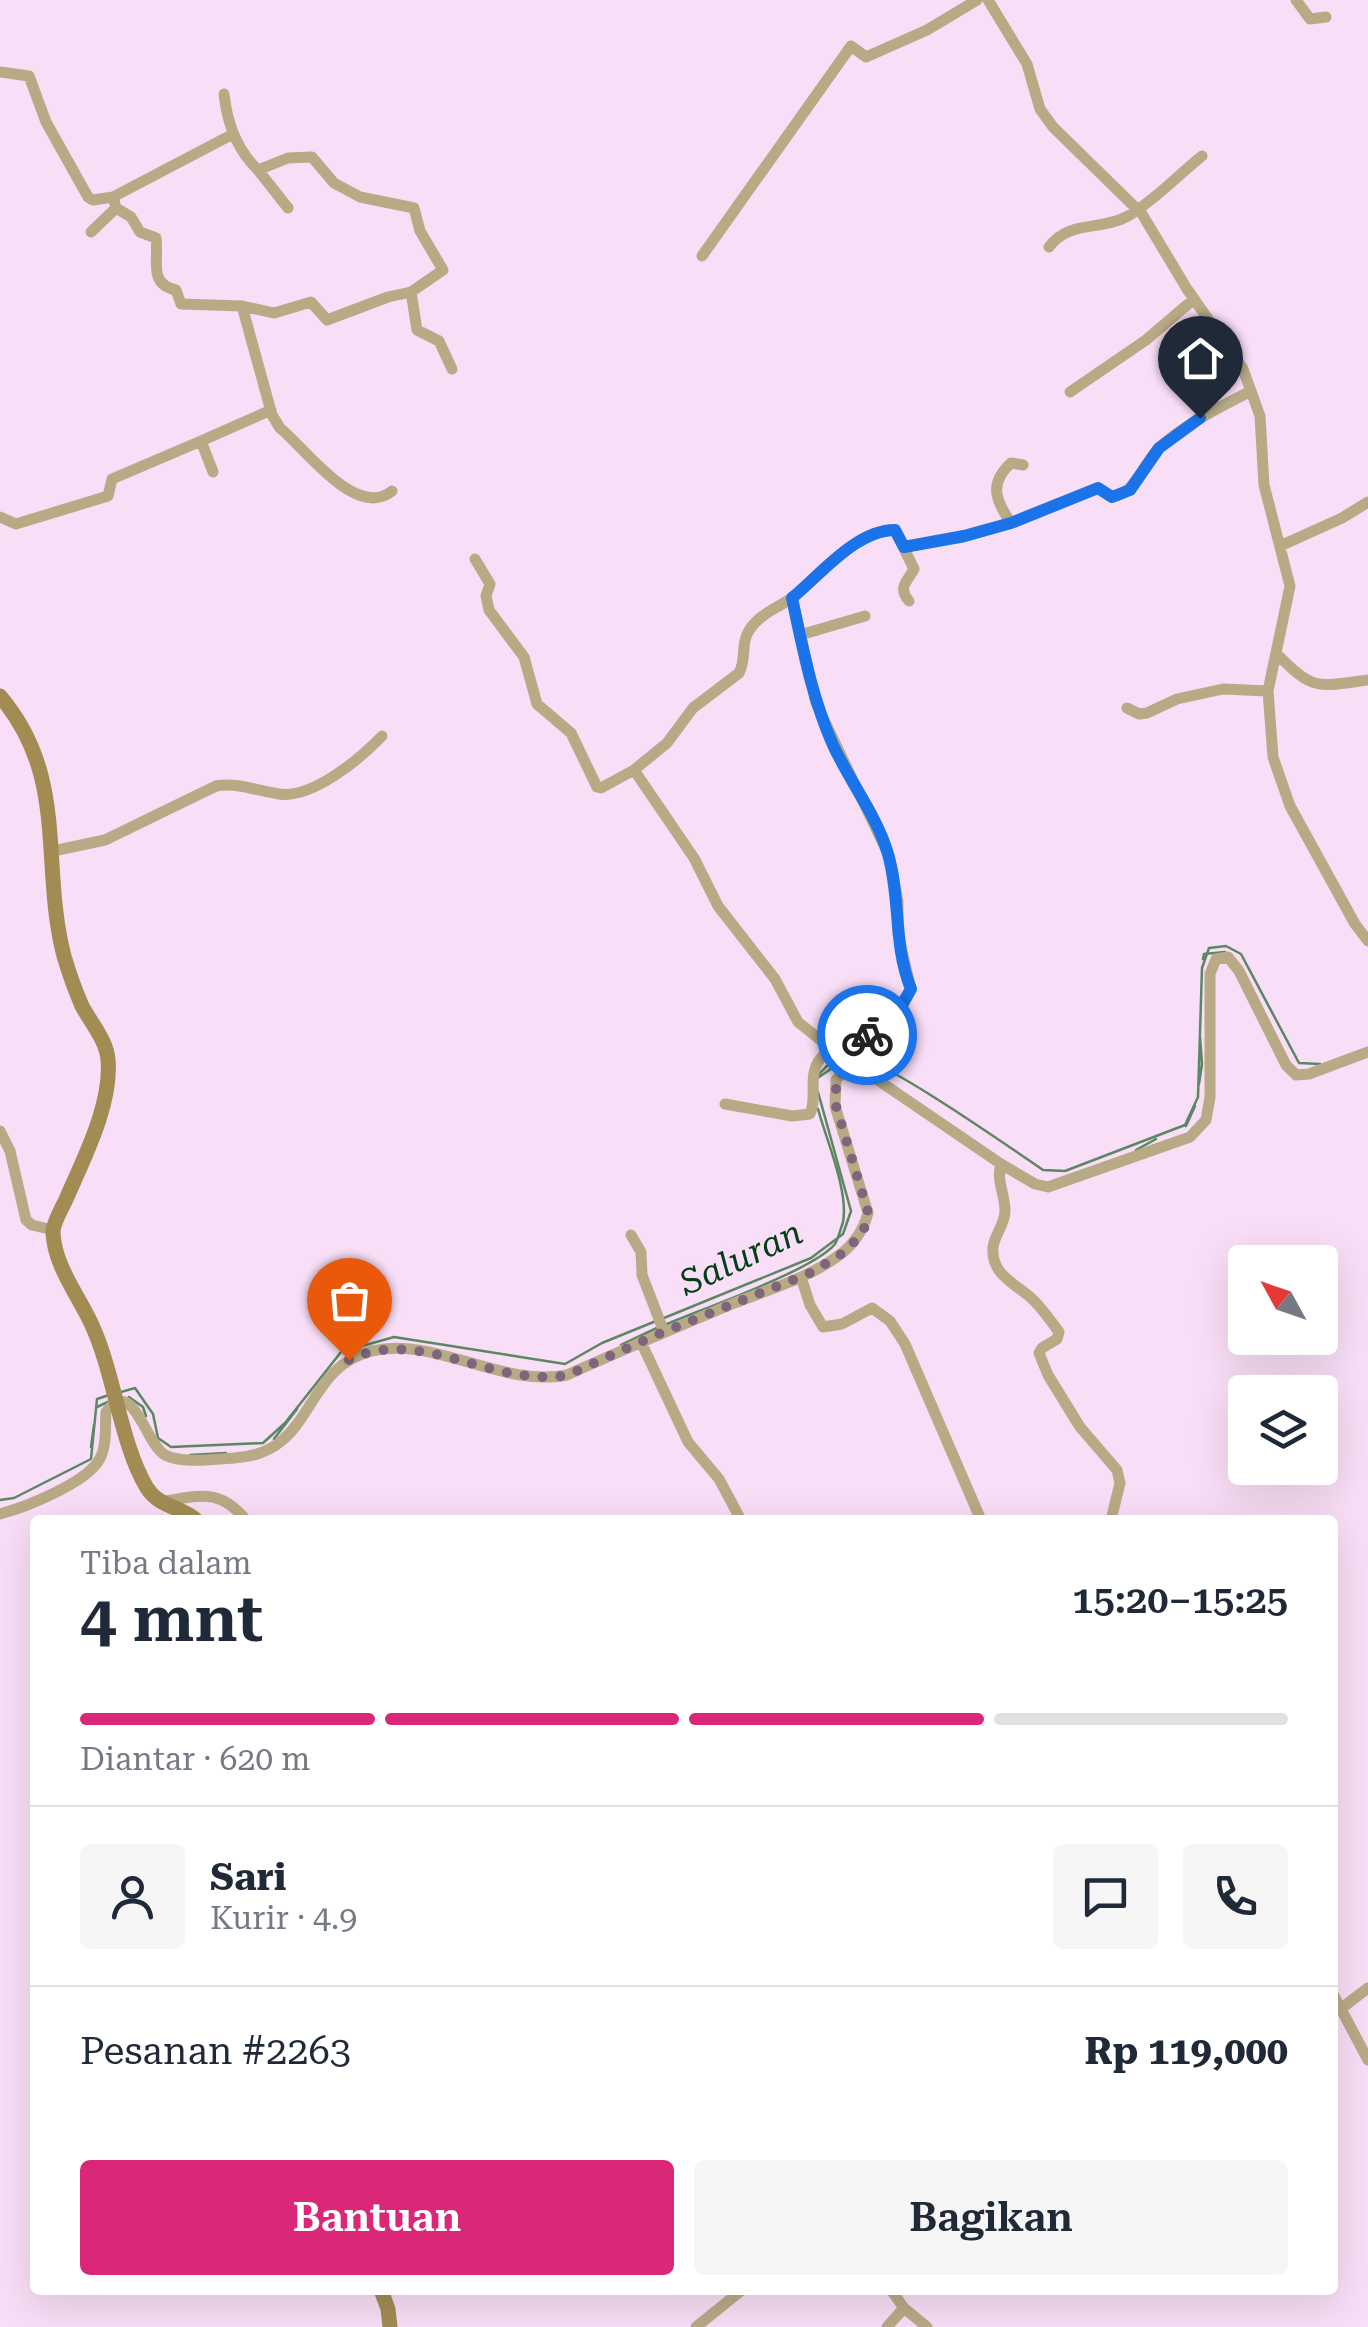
<!DOCTYPE html>
<html lang="id">
<meta charset="utf-8">
<style>
:root{--surface:#fff;--page:#f6f6f7;--text:#1f2937;--muted:#747a83;--line:#e0e1e3;--accent:#db2777}
body{margin:0;font-family:"Roboto Serif",serif;background:var(--page);color:var(--text);height:100vh;display:flex;flex-direction:column;font-size:38px;white-space:nowrap}
*{box-sizing:border-box;margin:0}
p{font-size:32px;color:var(--muted)}
.icon{flex:none;width:55px;height:55px;fill:none;stroke:currentColor;stroke-width:2;stroke-linecap:round;stroke-linejoin:round}
.map{position:relative;flex:1;overflow:hidden}
.details{position:absolute;left:30px;top:1515px;width:1308px;height:780px;display:flex;flex-direction:column;background:var(--surface);border-radius:10px;box-shadow:0 10px 40px #0002}
.details>*{flex:none}
.needle{width:65px;rotate:310deg}
.buttons{position:absolute;left:1228px;top:1245px;display:grid;gap:20px}
.buttons a{display:grid;place-items:center;width:110px;height:110px;border-radius:10px;background:var(--surface);box-shadow:0 10px 40px #0002;font-size:50px}
.pin{position:absolute;display:grid;place-items:center;width:85px;height:85px;color:#fff;margin:-102px -42px;border-radius:50% 50% 50% 0;rotate:-45deg;box-shadow:0 0 10px #0007}
.pin .icon{rotate:45deg}
.courier{position:absolute;display:grid;place-items:center;width:100px;height:100px;margin:-50px;border:8px solid #1a73e8;border-radius:50%;background:#fff;color:#222;box-shadow:0 2px 12px #0007}
.headline em{font-style:normal;font-weight:600}
.headline div{display:flex;flex-direction:column-reverse}
.headline{display:flex;align-items:center;justify-content:space-between;height:170px;padding:0 50px}
h1{font-size:65px;font-weight:600;line-height:75px}
.bar{display:grid;grid-template-columns:repeat(4,1fr);gap:15px 10px;align-content:center;height:120px;padding:0 50px}
.bar i{height:12px;border-radius:8px;background:var(--line)}
.bar .active{background:var(--accent)}
.bar p{grid-column:span 4}
.line{display:flex;align-items:center;gap:25px;padding:0 50px;border-top:2px solid var(--line)}
.line div{flex:1}
.round{display:grid;place-items:center;flex:none;width:105px;height:105px;border-radius:10px;background:var(--page)}
.action{display:flex;gap:20px;margin-top:auto;padding:20px 50px}
.action a{flex:1;height:115px;border-radius:10px;background:var(--accent);color:#fff;font-size:40px;font-weight:600;line-height:115px;text-align:center}
.action a+a{background:var(--page);color:var(--text)}
.map>svg:first-child{display:block}
.lines{fill:none;stroke-linecap:round;stroke-linejoin:round}
.stream{stroke:#5b8763;stroke-width:2.5}
.street{stroke:#b9aa86;stroke-width:11}
.secondary{stroke:#a28c54;stroke-width:15}
.done{stroke:#7e647c;stroke-width:10;stroke-dasharray:0 18}
.route{stroke:#1a73e8;stroke-width:12}
.labels{text-anchor:middle;dominant-baseline:central;stroke-width:10;stroke-linejoin:round;paint-order:stroke}
.water-label{font-size:35px;font-style:italic;fill:#043e16;stroke:#f8def6}
</style>
<div class="map">
<svg width="1368" height="2327" viewBox="0 0 1368 2327">
<rect width="100%" height="100%" fill="#f8def6"/>
<g class="lines">
<path class="stream" d="M1203,959L1204,954L1225,952
M846,1054C872,1050 1012,1149 1043,1170L1065,1171L1185,1125L1198,1097L1202,968L1209,948L1226,946L1241,954L1299,1063L1320,1064
M819,1074L834,1059
M819,1077L841,1062
M1199,1084L1202,1064L1200,1037
M1186,1126L1195,1106
M1136,1150L1156,1139
M664,1318L811,1258L843,1234L851,1211L818,1092
M667,1324C702,1309 814,1270 835,1244C838,1239 841,1228 843,1222C849,1192 826,1139 818,1109
M621,1345L659,1327
M121,1392L135,1388L153,1414L158,1438L171,1447L263,1443L285,1423L341,1352L394,1337L565,1364L602,1343L656,1321
M129,1397L143,1407L146,1416
M97,1407L112,1400
M274,1439L297,1409
M91,1447L94,1425
M190,1455L226,1453
M0,1500L14,1498L91,1459L97,1399L109,1395"/>
<path class="street" d="M988,0L1027,64L1040,109L1053,127L1142,214L1187,289L1243,369L1260,416L1264,485L1290,586L1268,691L1273,757L1290,806L1355,924L1368,941
M1296,0L1310,19L1326,17
M0,72L29,76L46,122L88,197L93,200L113,197L116,208L91,232
M224,94C227,122 237,150 258,170L288,158L312,157L334,183L360,197L414,208L420,231L443,270L411,292
M258,170L288,208
M113,197L233,134
M116,208L131,217L140,232L156,238C159,261 148,284 176,290L181,304L242,306L272,415L280,428C306,449 356,520 392,491
M1049,247C1068,220 1102,231 1128,216C1154,201 1178,175 1202,156
M702,256L851,46L866,57L927,30L977,0
M242,306L274,313L311,302L327,320L388,297L411,292L417,330L439,341L452,369
M1070,392L1146,340L1194,299
M201,441L271,410
M0,517L16,524L108,496L112,479L201,441L213,472
M1011,523C996,501 988,484 1011,463L1023,465
M1280,546L1342,518L1368,502
M904,547L964,537L1011,523L1098,488L1112,497C1137,493 1143,462 1161,446C1187,423 1220,407 1251,391
M475,559L490,584L486,596L489,610L524,657L537,704L571,733L597,787L601,788L634,770L694,858L718,906L775,979L798,1022L823,1042L835,1047L847,1067
M800,635L865,616
M1276,653C1313,691 1316,687 1368,680
M1127,708L1139,714L1147,713L1177,699L1223,689L1268,691
M634,770L667,743L693,708L739,673C747,659 740,643 750,629C761,613 778,608 793,597C822,575 856,529 895,530L914,569C908,581 897,587 909,601
M53,851L105,840L216,786C237,782 258,791 279,794C312,799 360,759 382,736
M725,1104L792,1116L810,1114C818,1097 807,1076 820,1059C834,1041 847,1047 862,1040C887,1027 900,1016 911,989L898,934V901L889,856L816,703L792,598
M0,1131L10,1151L26,1220L32,1225L53,1230
M1001,1164C996,1181 1005,1194 1005,1211C1005,1225 994,1235 993,1248C991,1273 1013,1283 1029,1296C1041,1306 1050,1320 1059,1332L1057,1339L1042,1348L1039,1353L1048,1375L1080,1427L1117,1470L1120,1483L1111,1520
M631,1235L641,1252L642,1275L664,1332
M801,1277L810,1305L823,1327L842,1324L872,1308L890,1321L905,1344L981,1520
M641,1342L688,1442L719,1479L741,1520
M160,1502C199,1496 219,1487 246,1520
M0,1514C26,1507 86,1483 99,1460C107,1447 105,1428 106,1412C133,1375 145,1444 165,1455C183,1464 214,1459 234,1458C316,1454 301,1368 372,1351C435,1336 502,1388 567,1375C622,1350 677,1327 732,1304C767,1290 807,1279 838,1256C854,1245 863,1231 868,1213L835,1106L836,1080L847,1067L863,1070L1001,1164L1035,1184L1048,1187L1190,1137L1206,1120L1210,1097V974L1216,959L1228,957L1239,971L1286,1065L1296,1075L1309,1074L1368,1052
M1332,1992L1368,2060
M1343,2007L1368,1988
M891,2290L904,2308L927,2327
M696,2327L742,2290
M887,2327L904,2308"/>
<path class="secondary" d="M0,696C69,777 40,864 64,956C69,973 75,990 82,1006C91,1023 107,1041 108,1060C112,1104 84,1158 67,1197C63,1207 53,1222 53,1232C54,1265 78,1295 91,1323C115,1374 120,1443 147,1488C159,1507 180,1506 196,1520
M381,2290L388,2309L390,2327"/>
</g>
<g class="lines">
<path class="done" d="M349,1360C420,1325 494,1389 568,1375L654,1336L810,1273L840,1255L856,1240L864,1229L868,1212L836,1106V1080L847,1067L835,1047L861,1040L867,1035"/>
<path class="route" d="M867,1035L890,1025L911,989C893,945 901,899 888,854C877,816 850,782 833,745C812,698 803,649 792,598C820,575 856,530 895,530L904,547L964,536L1011,523L1098,488L1112,497L1130,490L1159,448L1200,418"/>
</g>
<g class="labels">
<g class="water-label">
<text transform="translate(741 1258) rotate(-25)">Saluran</text>
</g>
</g>
</svg>
<div class="buttons">
<a><svg class="needle" viewBox="-14 -14 28 28"><path d="M0-13l5 13h-10z" fill="#e53935"/><path d="M0 13l5-13h-10z" fill="#747a83"/></svg></a>
<a><svg class="icon" aria-label="layers" viewBox="0 0 24 24"><path d="M12 4l9 5-9 5-9-5zM3 14l9 5 9-5"/></svg></a>
</div>
<div class="pin" style="left:349px;top:1360px;background:#ea580c"><svg class="icon" aria-label="bag" viewBox="0 0 24 24"><path d="M5 8h14l-1 12H6zM9 8a3 3 0 0 1 6 0"/></svg></div>
<div class="pin" style="left:1200px;top:418px;background:#1f2937"><svg class="icon" aria-label="home" viewBox="0 0 24 24"><path d="M3 11l9-7 9 7M6 9v11h12V9"/></svg></div>
<div class="courier" style="left:867px;top:1035px"><svg class="icon" aria-label="bike" viewBox="0 0 24 24"><circle cx="6" cy="16" r="4"/><circle cx="18" cy="16" r="4"/><path d="M6 16l4-8h5l3 8M10 8l3 8H6M13 5h3"/></svg></div>
<section class="details">
<div class="headline"><div><h1>4 mnt</h1><p>Tiba dalam</p></div><em>15:20–15:25</em></div>
<div class="bar"><i class="active"></i><i class="active"></i><i class="active"></i><i></i><p>Diantar · 620 m</p></div>
<div class="line" style="height:180px"><a class="round"><svg class="icon" aria-label="person" viewBox="0 0 24 24"><circle cx="12" cy="8" r="4"/><path d="M4 21q1-7 8-7t8 7"/></svg></a><div><b>Sari</b><p>Kurir · 4.9</p></div><a class="round"><svg class="icon" aria-label="chat" viewBox="0 0 24 24"><path d="M4 5h16v11H9l-5 4z"/></svg></a><a class="round"><svg class="icon" aria-label="phone" viewBox="0 0 24 24"><path d="M5 4h4l2 5-3 2q2 4 5 5l2-3 5 2v4C11 20 4 13 5 4z"/></svg></a></div>
<div class="line" style="height:130px"><div>Pesanan #2263</div><b>Rp 119,000</b></div>
<div class="action"><a>Bantuan</a><a>Bagikan</a></div>
</section>
</div>
